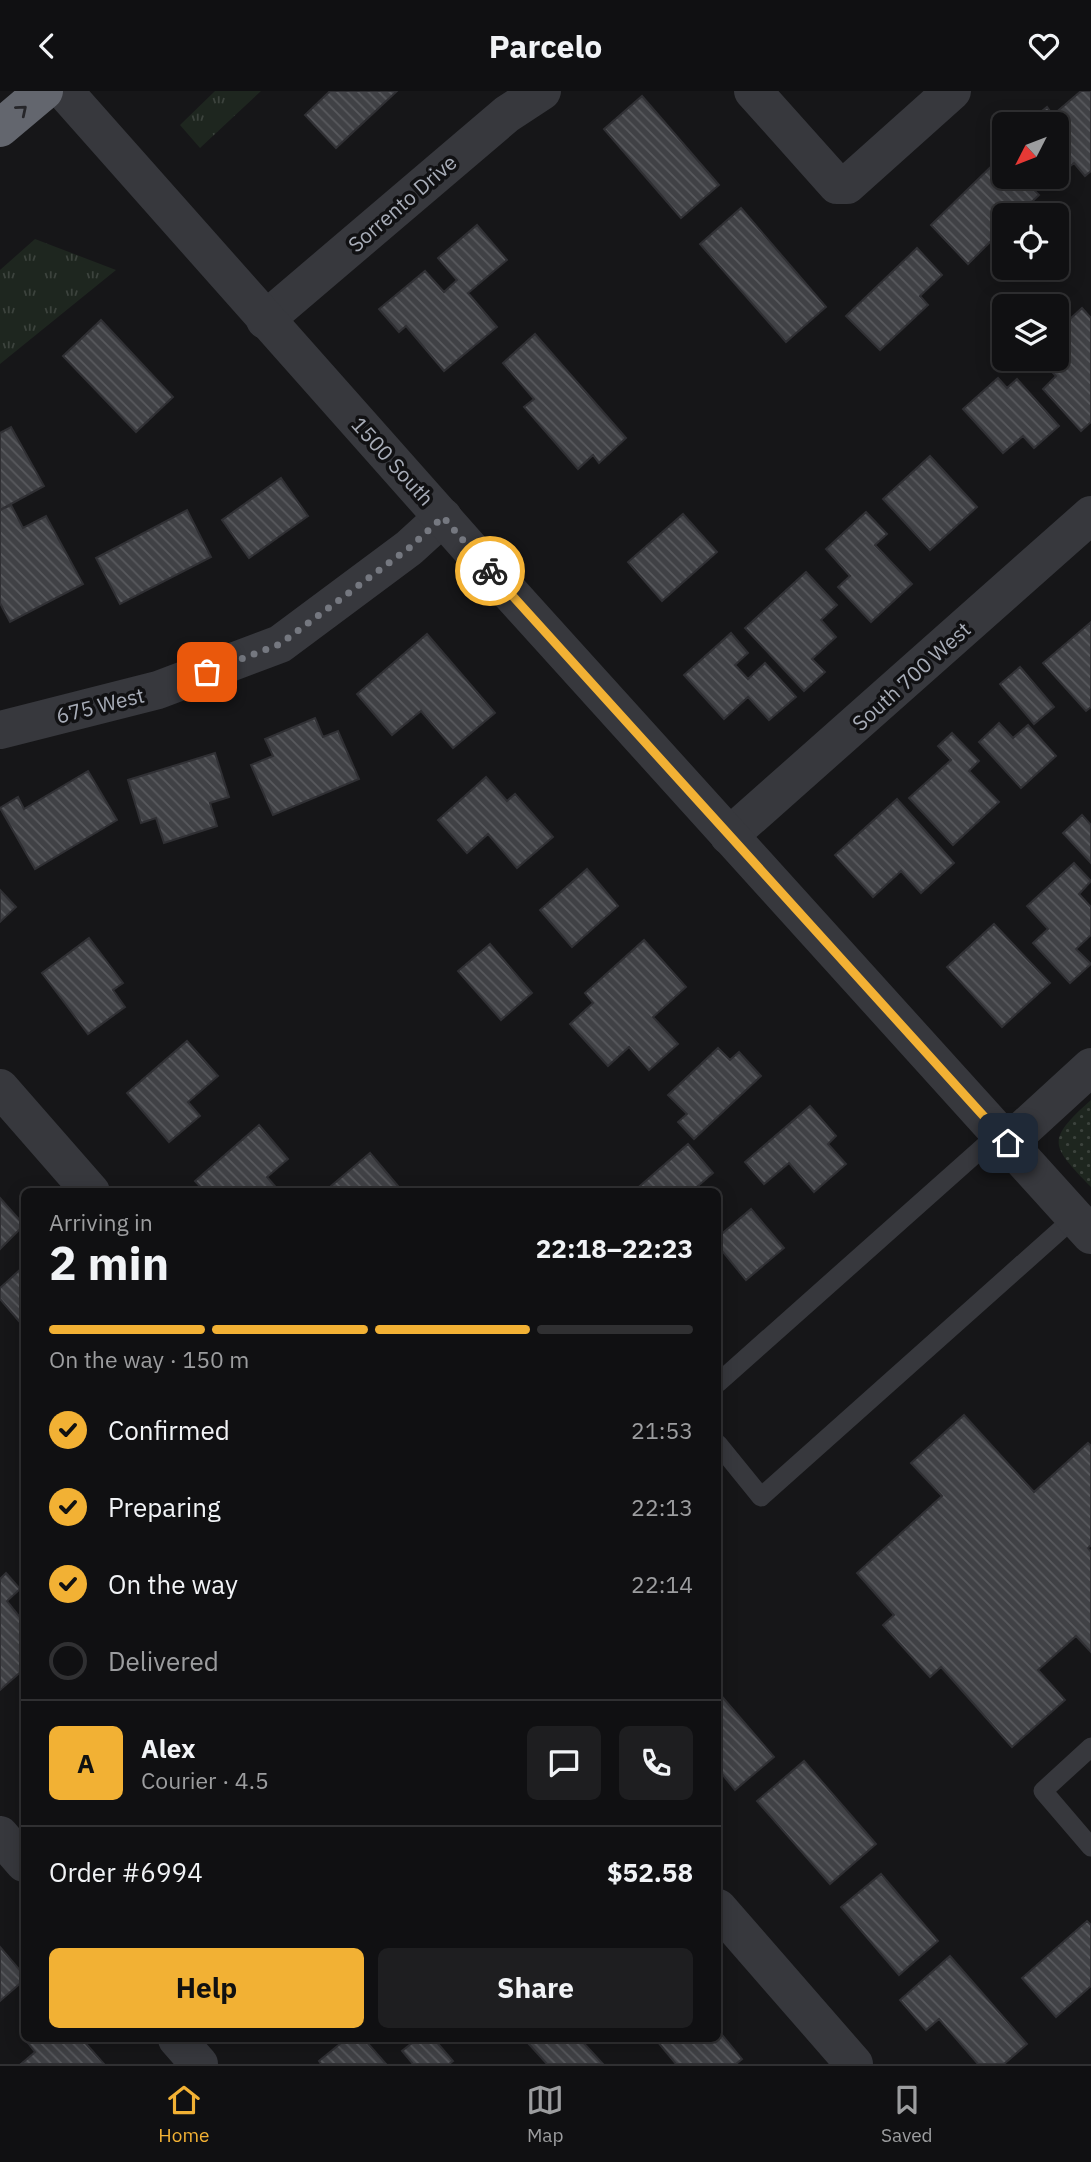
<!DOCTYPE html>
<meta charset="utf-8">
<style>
:root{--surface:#101012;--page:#1e1e20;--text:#f1f3f6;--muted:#9c9d9f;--line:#303032;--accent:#f2b134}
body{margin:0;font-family:"IBM Plex Sans",sans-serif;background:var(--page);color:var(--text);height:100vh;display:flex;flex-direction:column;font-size:26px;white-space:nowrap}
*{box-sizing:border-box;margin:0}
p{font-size:23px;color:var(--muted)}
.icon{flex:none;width:38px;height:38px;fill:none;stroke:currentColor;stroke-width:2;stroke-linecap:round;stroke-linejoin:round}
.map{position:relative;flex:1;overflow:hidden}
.details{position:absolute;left:21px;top:1097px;width:700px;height:854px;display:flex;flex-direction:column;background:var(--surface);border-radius:10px;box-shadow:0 4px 18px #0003,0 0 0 2px var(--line)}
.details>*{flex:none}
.needle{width:46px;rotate:228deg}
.buttons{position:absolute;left:992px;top:21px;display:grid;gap:14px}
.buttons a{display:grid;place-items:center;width:77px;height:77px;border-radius:10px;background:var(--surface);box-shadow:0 4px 18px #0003,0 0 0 2px var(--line);font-size:35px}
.pin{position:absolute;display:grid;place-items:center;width:60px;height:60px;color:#fff;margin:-30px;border-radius:14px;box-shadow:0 4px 10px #0006}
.courier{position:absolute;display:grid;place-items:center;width:70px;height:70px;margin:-35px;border:5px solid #f2b134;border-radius:50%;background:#fff;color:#222;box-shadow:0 2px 9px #0007}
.head em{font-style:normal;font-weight:800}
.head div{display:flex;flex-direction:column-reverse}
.head{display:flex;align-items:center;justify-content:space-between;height:119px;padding:0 28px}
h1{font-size:46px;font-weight:800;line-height:52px}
.bar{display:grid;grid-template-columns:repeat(4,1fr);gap:10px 7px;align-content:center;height:84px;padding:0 28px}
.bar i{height:9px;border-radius:5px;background:var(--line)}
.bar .on{background:var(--accent)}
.bar p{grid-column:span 4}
.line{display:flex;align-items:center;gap:18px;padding:0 28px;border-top:2px solid var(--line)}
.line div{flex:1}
.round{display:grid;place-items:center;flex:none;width:74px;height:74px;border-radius:10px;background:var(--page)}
ol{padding:0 28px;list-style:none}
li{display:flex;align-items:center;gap:21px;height:77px}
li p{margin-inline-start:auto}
li .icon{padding:7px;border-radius:50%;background:var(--accent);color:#111;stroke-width:4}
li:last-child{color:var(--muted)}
li i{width:38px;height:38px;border:4px solid var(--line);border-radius:50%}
.cta{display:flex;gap:14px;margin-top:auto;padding:14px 28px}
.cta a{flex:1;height:80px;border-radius:10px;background:var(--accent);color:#111;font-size:28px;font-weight:800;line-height:80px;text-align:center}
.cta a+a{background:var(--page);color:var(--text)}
header{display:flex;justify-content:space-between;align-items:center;height:91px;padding:0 28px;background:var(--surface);font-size:32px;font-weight:800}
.tab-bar{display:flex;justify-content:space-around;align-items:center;height:98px;border-top:2px solid var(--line);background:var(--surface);font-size:19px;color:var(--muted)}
.tab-bar a{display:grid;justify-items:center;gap:4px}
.tab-bar .on{color:var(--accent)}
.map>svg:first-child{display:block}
.grass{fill:url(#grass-tufts)}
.park{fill:url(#park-dots)}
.building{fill:url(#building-back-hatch);stroke:#303034;stroke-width:2}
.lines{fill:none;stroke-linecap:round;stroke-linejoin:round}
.service{stroke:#37383d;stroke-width:19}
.minor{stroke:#37383d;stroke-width:38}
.tertiary{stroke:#37383d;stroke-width:38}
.motorway{stroke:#63666e;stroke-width:38}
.oneway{stroke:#26262a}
.done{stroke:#757880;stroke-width:7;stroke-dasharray:0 12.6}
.route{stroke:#f2b134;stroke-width:9}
.labels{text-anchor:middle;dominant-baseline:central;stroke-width:7;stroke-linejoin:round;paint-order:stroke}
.street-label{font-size:21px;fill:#a8adb8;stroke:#111113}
</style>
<header><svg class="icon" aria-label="back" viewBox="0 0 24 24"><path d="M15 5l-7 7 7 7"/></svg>Parcelo<svg class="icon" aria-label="heart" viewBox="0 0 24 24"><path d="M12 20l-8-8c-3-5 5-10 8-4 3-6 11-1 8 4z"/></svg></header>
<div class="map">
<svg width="1091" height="1973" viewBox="0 0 1091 1973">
<defs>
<pattern id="grass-tufts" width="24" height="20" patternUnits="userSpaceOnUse" patternTransform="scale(1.75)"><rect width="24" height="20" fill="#1e261f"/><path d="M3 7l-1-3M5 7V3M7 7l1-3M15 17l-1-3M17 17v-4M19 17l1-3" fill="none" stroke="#3c433d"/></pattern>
<pattern id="park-dots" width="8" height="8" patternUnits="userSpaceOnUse" patternTransform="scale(1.75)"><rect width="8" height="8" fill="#1e261f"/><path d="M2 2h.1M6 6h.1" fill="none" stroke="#3c433d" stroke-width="1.8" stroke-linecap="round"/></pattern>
<pattern id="building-back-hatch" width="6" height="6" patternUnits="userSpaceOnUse" patternTransform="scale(1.75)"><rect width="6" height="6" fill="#404145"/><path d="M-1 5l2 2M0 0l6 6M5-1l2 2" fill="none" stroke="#595a5e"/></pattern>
</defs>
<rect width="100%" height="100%" fill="#161618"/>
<path class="grass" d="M215,0H261L200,57L180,34Z
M35,148L116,179L0,273V179Z"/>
<path class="park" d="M1091,1009V1096C1051,1054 1045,1050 1091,1009Z"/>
<path class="building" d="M330,0H397L336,57L305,24Z
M1081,0H1091V80L1085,85L1074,72L1057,86V33H1026L1047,16L1053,24Z
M642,5L719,94L681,127L604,38Z
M1001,66L1004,69V86H1021L1039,104L1018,124H1004V137L968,173L931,134Z
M741,117L826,216L786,251L700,153Z
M477,134L507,169L468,202L497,236L444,280L406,235L399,241L379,218L425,180L444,201L457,189L438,167Z
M917,157L942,184L920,205L928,214L880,259L846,225Z
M1082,217L1091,227V331L1081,340L1043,298L1056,285L1040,268H1057V240Z
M101,229L173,306L136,341L63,265Z
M535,243L626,347L599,372L593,364L578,378L524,316L534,308L503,272Z
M998,287L1007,297L1017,288L1059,335L1034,357L1023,345L1003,362L963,318Z
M11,336L44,395L0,419V342Z
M930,365L977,416L930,459L883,408Z
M281,387L308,425L249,467L222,429Z
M11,414L23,437L46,425L83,493L10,531L0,512V419Z
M187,419L211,466L120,513L96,467Z
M866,421L887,443L875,454L912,493L871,531L838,496L850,485L826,458Z
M683,423L717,461L662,510L628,471Z
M806,481L837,514L821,529L836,546L812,568L825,581L804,600L745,537Z
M1091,531V616L1086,620L1043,572Z
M731,542L748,562L735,574L748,588L765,572L796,606L769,629L748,606L724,628L684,584Z
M427,543L495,622L453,657L421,620L392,644L357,603Z
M1020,576L1054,616L1034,633L1000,593Z
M315,627L323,646L338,640L359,688L273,724L251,674L273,665L265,648Z
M999,632L1013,647L1028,634L1056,665L1021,697L979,651Z
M952,642L979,670L969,680L999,711L953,754L909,707L951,669L938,655Z
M215,662L229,706L210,712L217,735L164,752L156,727L141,732L128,689Z
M88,680L117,729L35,778L0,717L18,706L24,718Z
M486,686L507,710L515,703L553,746L517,777L488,743L467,762L438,729Z
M897,708L954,772L921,802L901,780L873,806L835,764Z
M1082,724L1091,734V772L1063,742Z
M1074,772L1091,790L1079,803L1091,816V844L1076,858L1091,873L1070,892L1033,852L1048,838L1027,815Z
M587,778L618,815L572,856L540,819Z
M0,799L16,816L0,831Z
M994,833L1050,892L1002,936L947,876Z
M89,847L123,892L113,899L125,916L88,943L42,882Z
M644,849L686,896L653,926L678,953L649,979L629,956L608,975L570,933L593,912L585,902Z
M490,853L532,902L501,929L458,880Z
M187,950L218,985L188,1011L200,1025L169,1051L127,1002Z
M718,957L730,969L739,961L761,985L694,1048L678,1031L687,1023L668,1004Z
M810,1015L836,1045L828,1053L846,1073L814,1101L789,1072L764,1093L745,1071Z
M259,1034L288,1068L267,1086L280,1101H205L195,1090Z
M688,1053L713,1082L691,1101H633Z
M370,1062L398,1095L392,1101H324Z
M0,1107L24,1134L0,1158Z
M751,1118L784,1157L746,1189L718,1155V1146Z
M24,1175V1236L0,1208V1197Z
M964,1324L1034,1401L1088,1352L1091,1355V1454L1088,1457L1091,1461V1561L1076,1545L1038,1579L1065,1609L1012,1656L941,1576L930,1586L883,1534L894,1524L857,1482L942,1405L911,1372Z
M6,1482L20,1498L7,1510L19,1525L24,1521V1578L0,1599V1488Z
M718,1601L774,1666L735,1699L718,1678Z
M804,1670L876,1753L830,1793L757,1710Z
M881,1783L938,1850L899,1884L841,1816Z
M1087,1830L1091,1834V1895L1056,1926L1022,1887Z
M0,1856L24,1884V1889L0,1910Z
M950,1865L1027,1953L1004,1973H978L939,1928L926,1939L900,1909Z
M718,1939L742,1968L736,1973H676L657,1950L660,1948H718Z
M25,1948H82L104,1973H21L35,1961Z
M346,1948H364L386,1973H321L319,1970Z
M417,1948H434L453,1970L449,1973H413L402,1960Z
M532,1948H580L603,1973H547L528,1952Z"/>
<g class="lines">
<path class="service" d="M718,1292L999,1042
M718,1353L761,1406L1075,1126
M1091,1656L1043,1700L1091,1756"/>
<path class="minor" d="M753,0L837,94H847L952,0
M265,229L507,23L542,0
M0,639L158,599L280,553L409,457L443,426
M729,745L1091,424
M0,997L91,1101
M1008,1052L1091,976
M0,1744L24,1772
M718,1817L854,1973
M177,1948L199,1973"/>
<path class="tertiary" d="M64,0L473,461L1091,1144"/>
<path class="motorway" d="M0,37L44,0"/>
</g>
<defs><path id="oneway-chevron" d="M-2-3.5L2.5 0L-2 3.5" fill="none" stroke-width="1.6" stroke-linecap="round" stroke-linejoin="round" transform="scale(1.75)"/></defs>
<use class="oneway" href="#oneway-chevron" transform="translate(22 19) rotate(-40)"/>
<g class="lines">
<path class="done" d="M207,581L280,553L409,457L443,426L490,480"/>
<path class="route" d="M490,480L1008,1052"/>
</g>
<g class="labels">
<g class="street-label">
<text transform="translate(402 112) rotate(-41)">Sorrento Drive</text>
<text transform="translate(393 370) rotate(48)">1500 South</text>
<text transform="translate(911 585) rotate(-42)">South 700 West</text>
<text transform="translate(100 614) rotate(-14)">675 West</text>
</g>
</g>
</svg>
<div class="buttons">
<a><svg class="needle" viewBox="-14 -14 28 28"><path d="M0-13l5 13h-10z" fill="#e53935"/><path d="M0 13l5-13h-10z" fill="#9c9d9f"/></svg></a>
<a><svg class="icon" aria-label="locate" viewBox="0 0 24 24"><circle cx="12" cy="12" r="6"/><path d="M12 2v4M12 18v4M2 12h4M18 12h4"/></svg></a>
<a><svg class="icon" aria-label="layers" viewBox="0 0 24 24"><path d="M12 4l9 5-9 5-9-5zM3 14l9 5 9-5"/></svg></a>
</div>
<div class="pin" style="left:207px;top:581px;background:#ea580c"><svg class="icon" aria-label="bag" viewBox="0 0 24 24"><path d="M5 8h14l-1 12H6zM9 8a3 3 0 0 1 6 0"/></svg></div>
<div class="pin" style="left:1008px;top:1052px;background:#1f2937"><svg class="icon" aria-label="home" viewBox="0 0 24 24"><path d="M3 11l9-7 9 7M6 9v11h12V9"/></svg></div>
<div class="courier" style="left:490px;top:480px"><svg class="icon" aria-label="bike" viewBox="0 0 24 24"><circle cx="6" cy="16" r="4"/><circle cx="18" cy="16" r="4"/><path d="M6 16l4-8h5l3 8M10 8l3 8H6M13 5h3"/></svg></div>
<section class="details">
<div class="head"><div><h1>2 min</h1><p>Arriving in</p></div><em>22:18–22:23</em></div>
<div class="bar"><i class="on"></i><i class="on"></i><i class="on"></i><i></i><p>On the way · 150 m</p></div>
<ol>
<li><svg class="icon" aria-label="check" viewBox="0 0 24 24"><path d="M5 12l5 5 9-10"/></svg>Confirmed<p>21:53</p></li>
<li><svg class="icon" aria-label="check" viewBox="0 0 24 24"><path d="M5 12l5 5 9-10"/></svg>Preparing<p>22:13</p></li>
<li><svg class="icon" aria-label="check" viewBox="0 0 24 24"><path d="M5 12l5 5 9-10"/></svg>On the way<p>22:14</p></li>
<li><i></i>Delivered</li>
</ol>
<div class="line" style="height:126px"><b class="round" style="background:var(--accent);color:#111">A</b><div><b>Alex</b><p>Courier · 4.5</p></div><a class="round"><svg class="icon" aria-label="chat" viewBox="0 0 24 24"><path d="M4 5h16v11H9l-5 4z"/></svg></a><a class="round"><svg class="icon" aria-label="phone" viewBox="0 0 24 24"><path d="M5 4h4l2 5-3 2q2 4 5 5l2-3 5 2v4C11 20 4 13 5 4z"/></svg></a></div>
<div class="line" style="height:91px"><div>Order #6994</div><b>$52.58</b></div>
<div class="cta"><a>Help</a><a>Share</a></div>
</section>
</div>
<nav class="tab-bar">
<a class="on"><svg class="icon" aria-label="home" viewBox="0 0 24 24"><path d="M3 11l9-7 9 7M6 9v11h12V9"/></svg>Home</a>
<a><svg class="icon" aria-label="map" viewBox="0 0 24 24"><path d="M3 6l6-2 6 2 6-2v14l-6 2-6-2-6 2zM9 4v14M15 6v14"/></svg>Map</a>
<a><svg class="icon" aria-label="saved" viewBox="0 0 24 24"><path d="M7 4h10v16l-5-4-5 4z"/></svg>Saved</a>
</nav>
